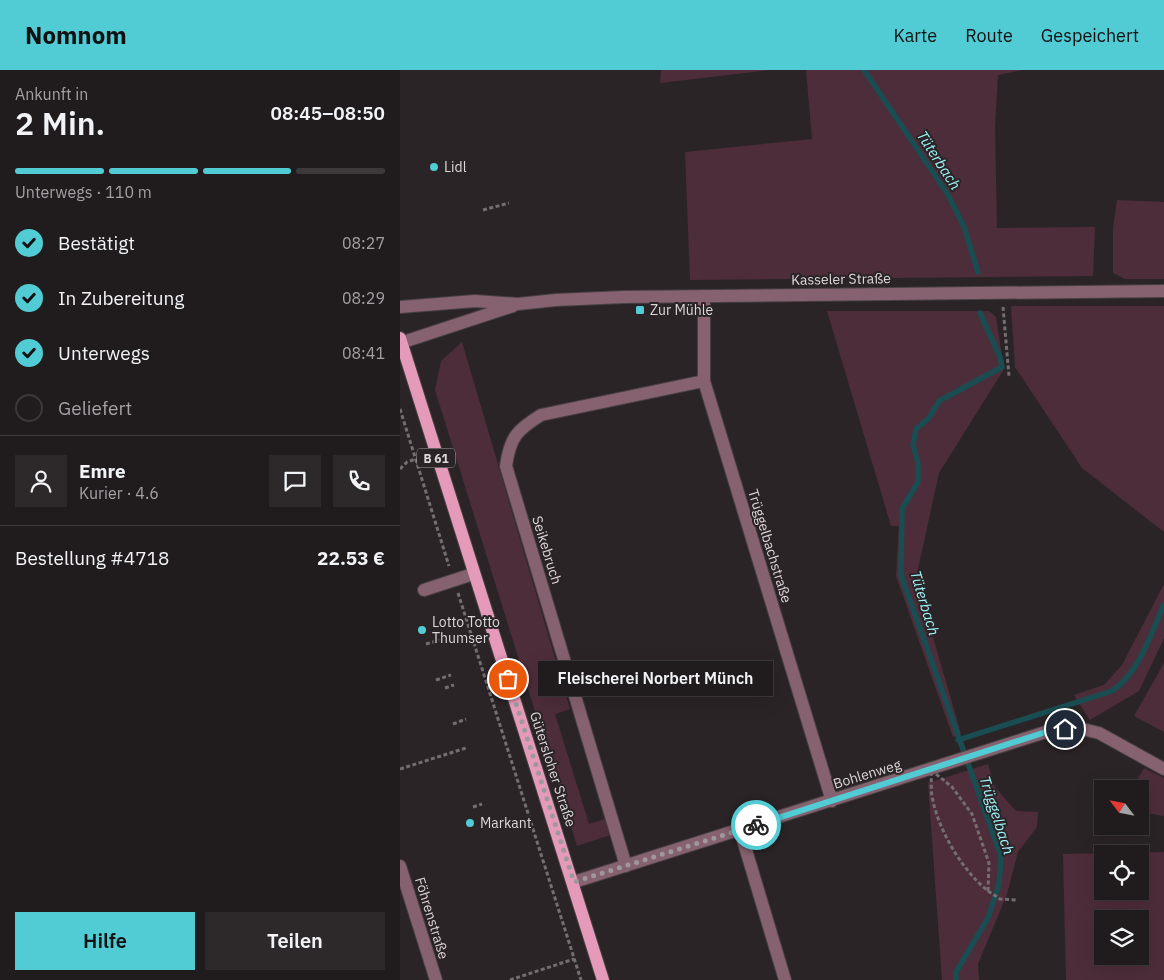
<!DOCTYPE html>
<html lang="de">
<meta charset="utf-8">
<style>
:root{--surface:#201b1d;--page:#2d282a;--text:#f1f3f6;--muted:#a2a1a4;--line:#3d393b;--accent:#51ccd4}
body{margin:0;font-family:"IBM Plex Sans",sans-serif;background:var(--page);color:var(--text);height:100vh;display:flex;flex-direction:column;font-size:19px;white-space:nowrap}
*{box-sizing:border-box;margin:0}
p{font-size:16px;color:var(--muted)}
.icon{flex:none;width:28px;height:28px;fill:none;stroke:currentColor;stroke-width:2;stroke-linecap:round;stroke-linejoin:round}
.map{position:relative;flex:1;overflow:hidden}
.panel{display:flex;flex-direction:column;background:var(--surface);width:400px}
.panel>*{flex:none}
.needle{width:32px;rotate:302deg}
.buttons{position:absolute;left:694px;top:710px;display:grid;gap:10px}
.buttons a{display:grid;place-items:center;width:55px;height:55px;border-radius:0px;background:var(--surface);box-shadow:0 5px 20px #0002,0 0 0 1px var(--line);font-size:25px}
.pin{position:absolute;display:grid;place-items:center;width:42px;height:42px;color:#fff;margin:-21px;border:2px solid #fff;border-radius:50%;box-shadow:0 1px 5px #0007}
.courier{position:absolute;display:grid;place-items:center;width:50px;height:50px;margin:-25px;border:4px solid #51ccd4;border-radius:50%;background:#fff;color:#222;box-shadow:0 1px 6px #0007}
.bubble{position:absolute;height:35px;border-radius:0px;background:var(--surface);box-shadow:0 5px 20px #0002,0 0 0 1px var(--line);font-size:16px;font-weight:600;line-height:35px;text-align:center}
.overview em{font-style:normal;font-weight:600}
.overview div{display:flex;flex-direction:column-reverse}
.overview{display:flex;align-items:center;justify-content:space-between;height:85px;padding:0 15px}
h1{font-size:32px;font-weight:600;line-height:38px}
.bar{display:grid;grid-template-columns:repeat(4,1fr);gap:8px 5px;align-content:center;height:60px;padding:0 15px}
.bar i{height:6px;border-radius:4px;background:var(--line)}
.bar .active{background:var(--accent)}
.bar p{grid-column:span 4}
.line{display:flex;align-items:center;gap:12px;padding:0 15px;border-top:1px solid var(--line)}
.line div{flex:1}
.round{display:grid;place-items:center;flex:none;width:52px;height:52px;border-radius:0px;background:var(--page)}
ol{padding:0 15px;list-style:none}
li{display:flex;align-items:center;gap:15px;height:55px}
li p{margin-inline-start:auto}
li .icon{padding:5px;border-radius:50%;background:var(--accent);color:#111;stroke-width:4}
li:last-child{color:var(--muted)}
li i{width:28px;height:28px;border:2px solid var(--line);border-radius:50%}
.cta{display:flex;gap:10px;margin-top:auto;padding:10px 15px}
.cta a{flex:1;height:58px;border-radius:0px;background:var(--accent);color:#111;font-size:20px;font-weight:600;line-height:58px;text-align:center}
.cta a+a{background:var(--page);color:var(--text)}
header{display:flex;align-items:center;gap:30px;box-sizing:border-box;height:70px;padding:0 25px;background:var(--accent);color:#111}
header strong{font-size:24px}
nav{display:flex;gap:28px;margin-inline-start:auto;font-size:18px}
main{display:flex;flex:1;min-height:0}
.map>svg:first-child{display:block}
.green{fill:#4d2d3a;fill-rule:evenodd}
.lines{fill:none;stroke-linecap:round;stroke-linejoin:round}
.stream{stroke:#194d51;stroke-width:5.5}
.minor-casing{stroke:#474143;stroke-width:14}
.major-casing{stroke:#474143;stroke-width:14}
.path{stroke:#746e71;stroke-width:3;stroke-dasharray:4 2.5;stroke-linecap:butt}
.minor{stroke:#86616f;stroke-width:12}
.major{stroke:#e59ab9;stroke-width:12}
.done{stroke:#9e989b;stroke-width:5;stroke-dasharray:0 9}
.route{stroke:#51ccd4;stroke-width:6}
.poi-dot{fill:#51ccd4;stroke:#2b2427;stroke-width:2}
.labels{text-anchor:middle;dominant-baseline:central;stroke-width:4;stroke-linejoin:round;paint-order:stroke}
.shield{fill:#2b2427;stroke:#a7a1a4;stroke-width:1}
.shield-label{font-size:12px;font-weight:bold;fill:#dcd7d9}
.poi-label{font-size:14px;fill:#dcd7d9;stroke:#2b2427;text-anchor:start}
.street-label{font-size:14px;fill:#dcd7d9;stroke:#2b2427}
.water-label{font-size:15px;font-style:italic;fill:#9cf4f9;stroke:#2b2427}
</style>
<header>
<strong>Nomnom</strong>
<nav><a>Karte</a><a>Route</a><a>Gespeichert</a></nav>
</header>
<main>
<section class="panel">
<div class="overview"><div><h1>2 Min.</h1><p>Ankunft in</p></div><em>08:45–08:50</em></div>
<div class="bar"><i class="active"></i><i class="active"></i><i class="active"></i><i></i><p>Unterwegs · 110 m</p></div>
<ol>
<li><svg class="icon" aria-label="check" viewBox="0 0 24 24"><path d="M5 12l5 5 9-10"/></svg>Bestätigt<p>08:27</p></li>
<li><svg class="icon" aria-label="check" viewBox="0 0 24 24"><path d="M5 12l5 5 9-10"/></svg>In Zubereitung<p>08:29</p></li>
<li><svg class="icon" aria-label="check" viewBox="0 0 24 24"><path d="M5 12l5 5 9-10"/></svg>Unterwegs<p>08:41</p></li>
<li><i></i>Geliefert</li>
</ol>
<div class="line" style="height:90px"><a class="round"><svg class="icon" aria-label="person" viewBox="0 0 24 24"><circle cx="12" cy="8" r="4"/><path d="M4 21q1-7 8-7t8 7"/></svg></a><div><b>Emre</b><p>Kurier · 4.6</p></div><a class="round"><svg class="icon" aria-label="chat" viewBox="0 0 24 24"><path d="M4 5h16v11H9l-5 4z"/></svg></a><a class="round"><svg class="icon" aria-label="phone" viewBox="0 0 24 24"><path d="M5 4h4l2 5-3 2q2 4 5 5l2-3 5 2v4C11 20 4 13 5 4z"/></svg></a></div>
<div class="line" style="height:65px"><div>Bestellung #4718</div><b>22.53 €</b></div>
<div class="cta"><a>Hilfe</a><a>Teilen</a></div>
</section>
<div class="map">
<svg width="764" height="910" viewBox="0 0 764 910">
<rect width="100%" height="100%" fill="#2b2427"/>
<path class="green" d="M261,0H370L260,13Z
M406,0H623L598,5L595,57L597,158L695,157L693,206L290,210L285,82L412,69Z
M717,130L764,132V209H725L713,203V158Z
M611,236H764V462L682,398L615,297Z
M427,241H589L596,247L604,299L539,403L516,508L561,664L553,667L496,506L499,456H491Z
M62,272L170,639L155,644L189,754L205,749L210,765L177,776L35,320L41,291Z
M764,514V568L739,621L690,650L674,625L704,615L722,595Z
M764,593V662L734,646Z
M588,694L595,717L616,741L638,742L637,757L618,782L607,824L578,894L579,910H542L528,713Z
M744,698L764,708V746L740,742V719H732Z
M764,782V910H666L663,784ZM702,784H740V821H702ZM702,849H740V886H702Z"/>
<g class="lines">
<path class="stream" d="M464,0L547,123L564,157L578,202
M558,670L712,621C740,602 750,565 764,535
M556,910V902L588,848L599,814L601,786L501,505L502,439L518,412V393L513,375L516,359L529,348L539,331L602,297L600,287L580,243"/>
<g class="minor-casing">
<path id="minor" d="M304,226V311L432,731
M0,237L75,231L118,234L156,230L224,227L764,221
M0,273L113,236
M24,520L73,504
M340,760L385,910
M0,796L36,910
M226,796L106,396C110,367 117,360 141,345L304,311
M174,812L652,660L678,658L699,663L764,699"/>
</g>
<g class="major-casing">
<path id="major" d="M0,268L203,910"/>
</g>
<path class="path" d="M83,140L109,133
M603,237L609,306
M0,339L49,496
M0,399L7,392L16,389
M58,523L181,910
M26,574L40,570
M36,610L51,605
M45,618L54,615
M53,654L66,649
M0,699L66,678
M531,700L552,717L572,744L589,793L588,821C563,801 540,763 533,731C530,721 532,710 531,700Z
M73,737L82,734
M588,821L600,829L617,830
M110,910L174,889"/>
<use href="#minor" class="minor"/>
<use href="#major" class="major"/>
</g>
<g class="lines">
<path class="done" d="M108,609L174,812L356,755"/>
<path class="route" d="M356,755L652,660L665,659"/>
</g>
<g class="poi-dot">
<circle cx="34" cy="97" r="5"/>
<rect x="235" y="235" width="10" height="10" rx="2.5"/>
<circle cx="22" cy="560" r="5"/>
<circle cx="70" cy="753" r="5"/>
</g>
<g class="labels">
<rect class="shield" x="17" y="378.5" width="38" height="19" rx="4"/>
<g class="shield-label">
<text x="36" y="388">B 61</text>
</g>
<g class="poi-label">
<text x="44" y="97">Lidl</text>
<text x="250" y="240">Zur Mühle</text>
<text x="32" y="552">Lotto Totto<tspan x="32" dy="16">Thumser</tspan></text>
<text x="80" y="753">Markant</text>
</g>
<g class="street-label">
<text transform="translate(441 209) rotate(-1)">Kasseler Straße</text>
<text transform="translate(370 476) rotate(73)">Trüggelbachstraße</text>
<text transform="translate(147 480) rotate(73)">Seikebruch</text>
<text transform="translate(153 699) rotate(72)">Gütersloher Straße</text>
<text transform="translate(467 704) rotate(-17)">Bohlenweg</text>
<text transform="translate(32 848) rotate(73)">Föhrenstraße</text>
</g>
<g class="water-label">
<text transform="translate(539 90) rotate(57)">Tüterbach</text>
<text transform="translate(525 533) rotate(73)">Tüterbach</text>
<text transform="translate(597 745) rotate(72)">Trüggelbach</text>
</g>
</g>
</svg>
<div class="buttons">
<a><svg class="needle" viewBox="-14 -14 28 28"><path d="M0-13l5 13h-10z" fill="#e53935"/><path d="M0 13l5-13h-10z" fill="#a2a1a4"/></svg></a>
<a><svg class="icon" aria-label="locate" viewBox="0 0 24 24"><circle cx="12" cy="12" r="6"/><path d="M12 2v4M12 18v4M2 12h4M18 12h4"/></svg></a>
<a><svg class="icon" aria-label="layers" viewBox="0 0 24 24"><path d="M12 4l9 5-9 5-9-5zM3 14l9 5 9-5"/></svg></a>
</div>
<div class="pin" style="left:108px;top:609px;background:#ea580c"><svg class="icon" aria-label="bag" viewBox="0 0 24 24"><path d="M5 8h14l-1 12H6zM9 8a3 3 0 0 1 6 0"/></svg></div>
<div class="pin" style="left:665px;top:659px;background:#1f2937"><svg class="icon" aria-label="home" viewBox="0 0 24 24"><path d="M3 11l9-7 9 7M6 9v11h12V9"/></svg></div>
<div class="courier" style="left:356px;top:755px"><svg class="icon" aria-label="bike" viewBox="0 0 24 24"><circle cx="6" cy="16" r="4"/><circle cx="18" cy="16" r="4"/><path d="M6 16l4-8h5l3 8M10 8l3 8H6M13 5h3"/></svg></div>
<div class="bubble" style="left:138px;top:591px;width:235px">Fleischerei Norbert Münch</div>
</div>
</main>
